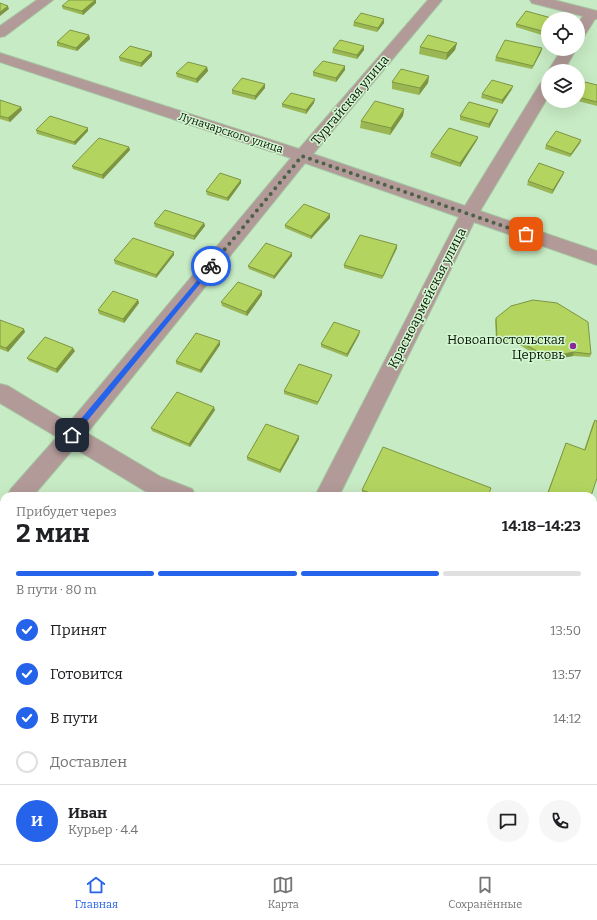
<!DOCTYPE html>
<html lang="ru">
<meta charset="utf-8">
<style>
:root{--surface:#fff;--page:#f6f6f6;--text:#202124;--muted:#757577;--line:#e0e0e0;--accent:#2563eb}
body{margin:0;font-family:Bitter,serif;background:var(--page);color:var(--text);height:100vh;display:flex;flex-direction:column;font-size:15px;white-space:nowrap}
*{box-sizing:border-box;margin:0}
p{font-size:13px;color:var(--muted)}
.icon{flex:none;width:22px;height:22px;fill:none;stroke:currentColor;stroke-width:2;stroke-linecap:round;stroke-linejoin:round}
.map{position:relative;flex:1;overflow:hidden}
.side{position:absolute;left:0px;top:492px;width:597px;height:372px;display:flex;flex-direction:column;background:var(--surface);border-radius:12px 12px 0 0;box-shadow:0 4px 16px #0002}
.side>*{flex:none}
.buttons{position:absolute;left:541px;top:12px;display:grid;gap:8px}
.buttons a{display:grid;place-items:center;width:44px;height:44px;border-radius:50%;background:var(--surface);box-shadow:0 4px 16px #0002;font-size:20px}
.pin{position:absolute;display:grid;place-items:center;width:34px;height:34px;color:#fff;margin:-17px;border-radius:8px;box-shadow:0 2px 6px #0006}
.courier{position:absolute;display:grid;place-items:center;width:40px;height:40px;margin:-20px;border:3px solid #2563eb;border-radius:50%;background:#fff;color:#222;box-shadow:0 1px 5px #0007}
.overview em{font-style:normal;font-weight:700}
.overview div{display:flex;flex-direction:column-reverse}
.overview{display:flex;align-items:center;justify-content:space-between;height:68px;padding:0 16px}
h1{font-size:26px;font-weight:700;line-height:30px}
.bar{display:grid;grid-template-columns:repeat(4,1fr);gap:6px 4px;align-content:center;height:48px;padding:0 16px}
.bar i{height:5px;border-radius:3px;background:var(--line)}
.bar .active{background:var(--accent)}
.bar p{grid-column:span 4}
.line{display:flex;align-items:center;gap:10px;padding:0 16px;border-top:1px solid var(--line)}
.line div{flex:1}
.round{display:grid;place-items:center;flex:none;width:42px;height:42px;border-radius:21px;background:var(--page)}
ol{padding:0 16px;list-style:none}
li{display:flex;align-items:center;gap:12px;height:44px}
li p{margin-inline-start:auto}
li .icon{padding:4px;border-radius:50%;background:var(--accent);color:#fff;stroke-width:4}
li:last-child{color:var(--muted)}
li i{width:22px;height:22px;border:2px solid var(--line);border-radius:50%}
.dock{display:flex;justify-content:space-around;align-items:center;height:56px;border-top:1px solid var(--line);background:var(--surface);font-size:11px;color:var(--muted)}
.dock a{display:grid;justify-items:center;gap:2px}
.dock .active{color:var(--accent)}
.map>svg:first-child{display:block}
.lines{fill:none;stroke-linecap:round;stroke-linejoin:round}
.street-casing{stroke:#a5c4a2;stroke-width:2}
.street{fill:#b29a98;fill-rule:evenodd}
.wall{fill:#9ab753}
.shaded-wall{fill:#7d9543}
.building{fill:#b3d560;stroke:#7d9543}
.route{fill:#2563eb}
.done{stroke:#4c604a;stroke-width:4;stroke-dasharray:0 7.2}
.poi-dot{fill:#882994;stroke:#d4f8d1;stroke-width:1.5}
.labels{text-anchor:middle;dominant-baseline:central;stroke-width:3;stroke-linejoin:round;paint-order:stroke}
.far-street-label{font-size:11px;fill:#091508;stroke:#d4f8d1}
.street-label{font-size:13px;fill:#091508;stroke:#d4f8d1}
.poi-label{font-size:13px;fill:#091508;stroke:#d4f8d1;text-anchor:end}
</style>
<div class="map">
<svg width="597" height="864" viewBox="0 0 597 864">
<rect width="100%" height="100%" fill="#c7ebc4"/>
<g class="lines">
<g class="street-casing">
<path id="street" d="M37,0H53L5,36L0,37V26Z
M428,0H442L313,154L465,206L540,84L543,81L548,79V97L480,211L597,251V265L474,222L339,496H315L459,217L305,163L87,433L161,477L192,489L196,496H157L145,491L74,448L33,496H7L11,489L57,437L0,403V384L8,386L69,423L291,158L0,62V53L299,149Z
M530,0H554L597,11V19H595L583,38L578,39V24L583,16L532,3Z
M562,49H576L564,71H548Z
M4,503V527L0,529V504Z
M593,653L597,654V680L593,679Z
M106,860H136L134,864H104Z"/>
</g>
<use href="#street" class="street"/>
</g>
<path class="wall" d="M96,3L83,15L63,9L62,6Z
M384,19V23L377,32L353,26L354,22Z
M548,19V32L545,36L516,27V24Z
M89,35L90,39L77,51L57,46V42Z
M457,43L455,50L446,60L419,54L420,47Z
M364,46V50L357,59L332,53L333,49Z
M542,48L541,52L532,69L495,61L496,57Z
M152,56L141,67L120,61L119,57Z
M345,66V70L336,82L313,76V72Z
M207,67L208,71L197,83L177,77L176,73Z
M429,76L428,83L419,95L392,89V82Z
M265,84V88L255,100L232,94V90Z
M597,85V106L578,101V94Z
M512,89L502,104L481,98L482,94Z
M0,100L21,107L22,110L10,122L0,119Z
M314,103L306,114L282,107V104Z
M404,109L403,116L390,135L360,128L361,121Z
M498,110L497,113L489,128L460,120V116Z
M36,130L88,131L75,145L37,134Z
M478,137L477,140L460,167L430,157L431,153Z
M581,140L580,143L570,157L545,149L546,145Z
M129,147L130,150L103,179L73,169L72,166Z
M564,172L563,175L552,194L527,185L528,181Z
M241,180V183L228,201L207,195L206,191Z
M330,218L311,239L285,228V225Z
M154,223H204L205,226L194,240L155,227Z
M397,245V248L382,279L344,268V265Z
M174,252V255L156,278L115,264L114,260Z
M292,253V256L274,279L249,269L248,266Z
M262,295L247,316L222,306L221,302Z
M138,300L139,303L124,323L99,314L98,310Z
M496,318L591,354L590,357L573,356L546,361L518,344L496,341L495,321Z
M0,320L25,332L8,352L0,349Z
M359,335L347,357L321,347V344Z
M220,345L201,373L176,364V361Z
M75,351L57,373L29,361L27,358Z
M332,375L331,378L317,405L284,394V391Z
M215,410L190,447L152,431L151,428Z
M595,420L591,496H546L566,443L584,450L593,423Z
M299,439L280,473L247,460V457Z
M362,490L488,496H370L362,493Z
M543,860H593L597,864H542Z"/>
<path class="shaded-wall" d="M95,0H96V3L83,15L82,11Z
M8,6L9,9L0,16V12Z
M384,19V23L377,32L378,28Z
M89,35L90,39L77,51L76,48Z
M457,43L455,50L446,60L447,53Z
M364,46V50L357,59V55Z
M542,48L541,52L532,69L533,66Z
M152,52V56L141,67V63Z
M345,66V70L336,82V78Z
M207,67L208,71L197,83L196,79Z
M429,76L428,83L419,95L420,88Z
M265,84V88L255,100V96Z
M513,86L512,89L502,104V100Z
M315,99L314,103L306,114V110Z
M21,107L22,110L10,122L8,118Z
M404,109L403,116L390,135L391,128Z
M498,110L497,113L489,128V124Z
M88,128V131L75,145L74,142Z
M478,137L477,140L460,167V163Z
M581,140L580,143L570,157L571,154Z
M129,147L130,150L103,179L102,175Z
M564,172L563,175L552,194L553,190Z
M241,180V183L228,201L227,198Z
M330,214V218L311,239V236Z
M204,223L205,226L194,240V236Z
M397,245V248L382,279L383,276Z
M174,252V255L156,278V275Z
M292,253V256L274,279V276Z
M262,291V295L247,316L246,312Z
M138,300L139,303L124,323L123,319Z
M24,329L25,332L8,352L6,348Z
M360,331L359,335L347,357V354Z
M220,341V345L201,373L200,370Z
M73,348L75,351L57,373L56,369Z
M574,352L573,356L546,361L548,357Z
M332,375L331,378L317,405L318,402Z
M214,407L215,410L190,447L189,444Z
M299,436V439L280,473V470Z
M4,616V621L0,627V622Z
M52,860H54L52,864H49Z"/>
<path class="building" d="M69,0H95L82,11L62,6Z
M0,3L8,6L0,12Z
M526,11L555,19H548V30L546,32L516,24Z
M361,13L384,19L378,28L354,22Z
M70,30L89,35L76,48L57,42Z
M428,35L457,43L447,53L420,47Z
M340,40L364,46L357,55L333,49Z
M505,40L542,48L533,66L496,57Z
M130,46L152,52L141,63L119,57Z
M323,61L345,66L336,78L313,72Z
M188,62L207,67L196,79L176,73Z
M401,69L429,76L420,88L392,82Z
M242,78L265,84L255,96L232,90Z
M492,80L513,86L502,100L482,94Z
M585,82L597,85V102L578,97V94Z
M291,93L315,99L306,110L282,104Z
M0,100L21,107L8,118L0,116Z
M375,101L404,109L391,128L361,121Z
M469,102L498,110L489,124L460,116Z
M50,116L88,128L74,142L36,130Z
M449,128L478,137L460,163L431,153Z
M556,131L581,140L571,154L546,145Z
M99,138L129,147L102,175L72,166Z
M539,163L564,172L553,190L528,181Z
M220,173L241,180L227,198L206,191Z
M304,204L330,214L311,236L285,225Z
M165,210L204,223L194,236L154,223Z
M360,235L397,245L383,276L344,265Z
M133,238L174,252L156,275L114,260Z
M266,243L292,253L274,276L248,266Z
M238,282L262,291L246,312L221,302Z
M113,291L138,300L123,319L98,310Z
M533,300L557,303L588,322L591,354L574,352L548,357L519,341L497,338L496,318L511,306Z
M0,320L24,329L6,348L0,346Z
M334,322L360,331L347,354L321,344Z
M196,333L220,341L200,370L176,361Z
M45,337L73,348L56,369L27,358Z
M299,364L332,375L318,402L284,391Z
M177,392L214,407L189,444L151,428Z
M595,420L597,421V478L591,496H547L566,443L585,450Z
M266,424L299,436L280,470L247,457Z
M383,447L491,488L488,496H378L362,490Z
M0,592L4,594V616L0,622Z
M593,764L597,765V864H544L545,860H593Z
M4,854V860H52L49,864H0V861Z
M206,860H256L254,864H213Z"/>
<path class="route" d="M211,264L214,266L213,268L74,437H69V433Z"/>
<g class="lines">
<path class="done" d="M211,266L302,156L526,234"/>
</g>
<circle class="poi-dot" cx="573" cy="346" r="4"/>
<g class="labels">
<g class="far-street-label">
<text transform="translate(231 133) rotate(18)">Луначарского улица</text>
</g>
<g class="street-label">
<text transform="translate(350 100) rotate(-50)">Тургайская улица</text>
<text transform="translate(427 298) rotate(-63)">Красноармейская улица</text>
</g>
<g class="poi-label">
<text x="565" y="339">Новоапостольская<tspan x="565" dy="15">Церковь</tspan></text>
</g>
</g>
</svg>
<div class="buttons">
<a><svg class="icon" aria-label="locate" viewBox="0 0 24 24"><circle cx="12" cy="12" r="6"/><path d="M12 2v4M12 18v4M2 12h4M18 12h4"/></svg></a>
<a><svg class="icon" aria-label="layers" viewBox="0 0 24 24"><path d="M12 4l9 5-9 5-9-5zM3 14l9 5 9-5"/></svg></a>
</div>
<div class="pin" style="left:526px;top:234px;background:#ea580c"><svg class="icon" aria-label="bag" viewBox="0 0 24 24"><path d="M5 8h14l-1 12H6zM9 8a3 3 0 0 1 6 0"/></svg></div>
<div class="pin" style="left:72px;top:435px;background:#1f2937"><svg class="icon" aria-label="home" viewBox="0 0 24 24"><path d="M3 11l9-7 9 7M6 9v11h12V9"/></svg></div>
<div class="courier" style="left:211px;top:266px"><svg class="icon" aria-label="bike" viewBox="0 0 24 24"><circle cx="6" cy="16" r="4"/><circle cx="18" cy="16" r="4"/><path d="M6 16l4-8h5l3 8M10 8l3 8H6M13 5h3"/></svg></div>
<section class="side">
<div class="overview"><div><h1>2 мин</h1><p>Прибудет через</p></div><em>14:18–14:23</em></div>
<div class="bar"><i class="active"></i><i class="active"></i><i class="active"></i><i></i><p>В пути · 80 m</p></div>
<ol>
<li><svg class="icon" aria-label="check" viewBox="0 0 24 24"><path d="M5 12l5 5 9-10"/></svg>Принят<p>13:50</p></li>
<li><svg class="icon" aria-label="check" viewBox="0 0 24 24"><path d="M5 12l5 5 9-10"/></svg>Готовится<p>13:57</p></li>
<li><svg class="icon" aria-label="check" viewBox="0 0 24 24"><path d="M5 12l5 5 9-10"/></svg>В пути<p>14:12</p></li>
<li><i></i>Доставлен</li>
</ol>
<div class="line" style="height:72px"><b class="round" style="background:var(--accent);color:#fff">И</b><div><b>Иван</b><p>Курьер · 4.4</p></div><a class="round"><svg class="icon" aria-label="chat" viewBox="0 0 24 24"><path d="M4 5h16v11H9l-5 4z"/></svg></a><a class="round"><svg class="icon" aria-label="phone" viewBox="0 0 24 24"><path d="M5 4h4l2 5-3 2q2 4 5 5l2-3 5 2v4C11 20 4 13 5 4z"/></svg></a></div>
</section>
</div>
<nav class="dock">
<a class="active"><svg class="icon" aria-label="home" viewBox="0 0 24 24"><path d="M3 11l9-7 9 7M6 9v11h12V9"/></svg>Главная</a>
<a><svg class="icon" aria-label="map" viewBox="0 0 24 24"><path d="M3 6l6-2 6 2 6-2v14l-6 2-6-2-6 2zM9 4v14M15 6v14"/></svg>Карта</a>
<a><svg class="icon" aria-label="saved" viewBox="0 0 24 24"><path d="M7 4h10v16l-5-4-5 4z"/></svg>Сохранённые</a>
</nav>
